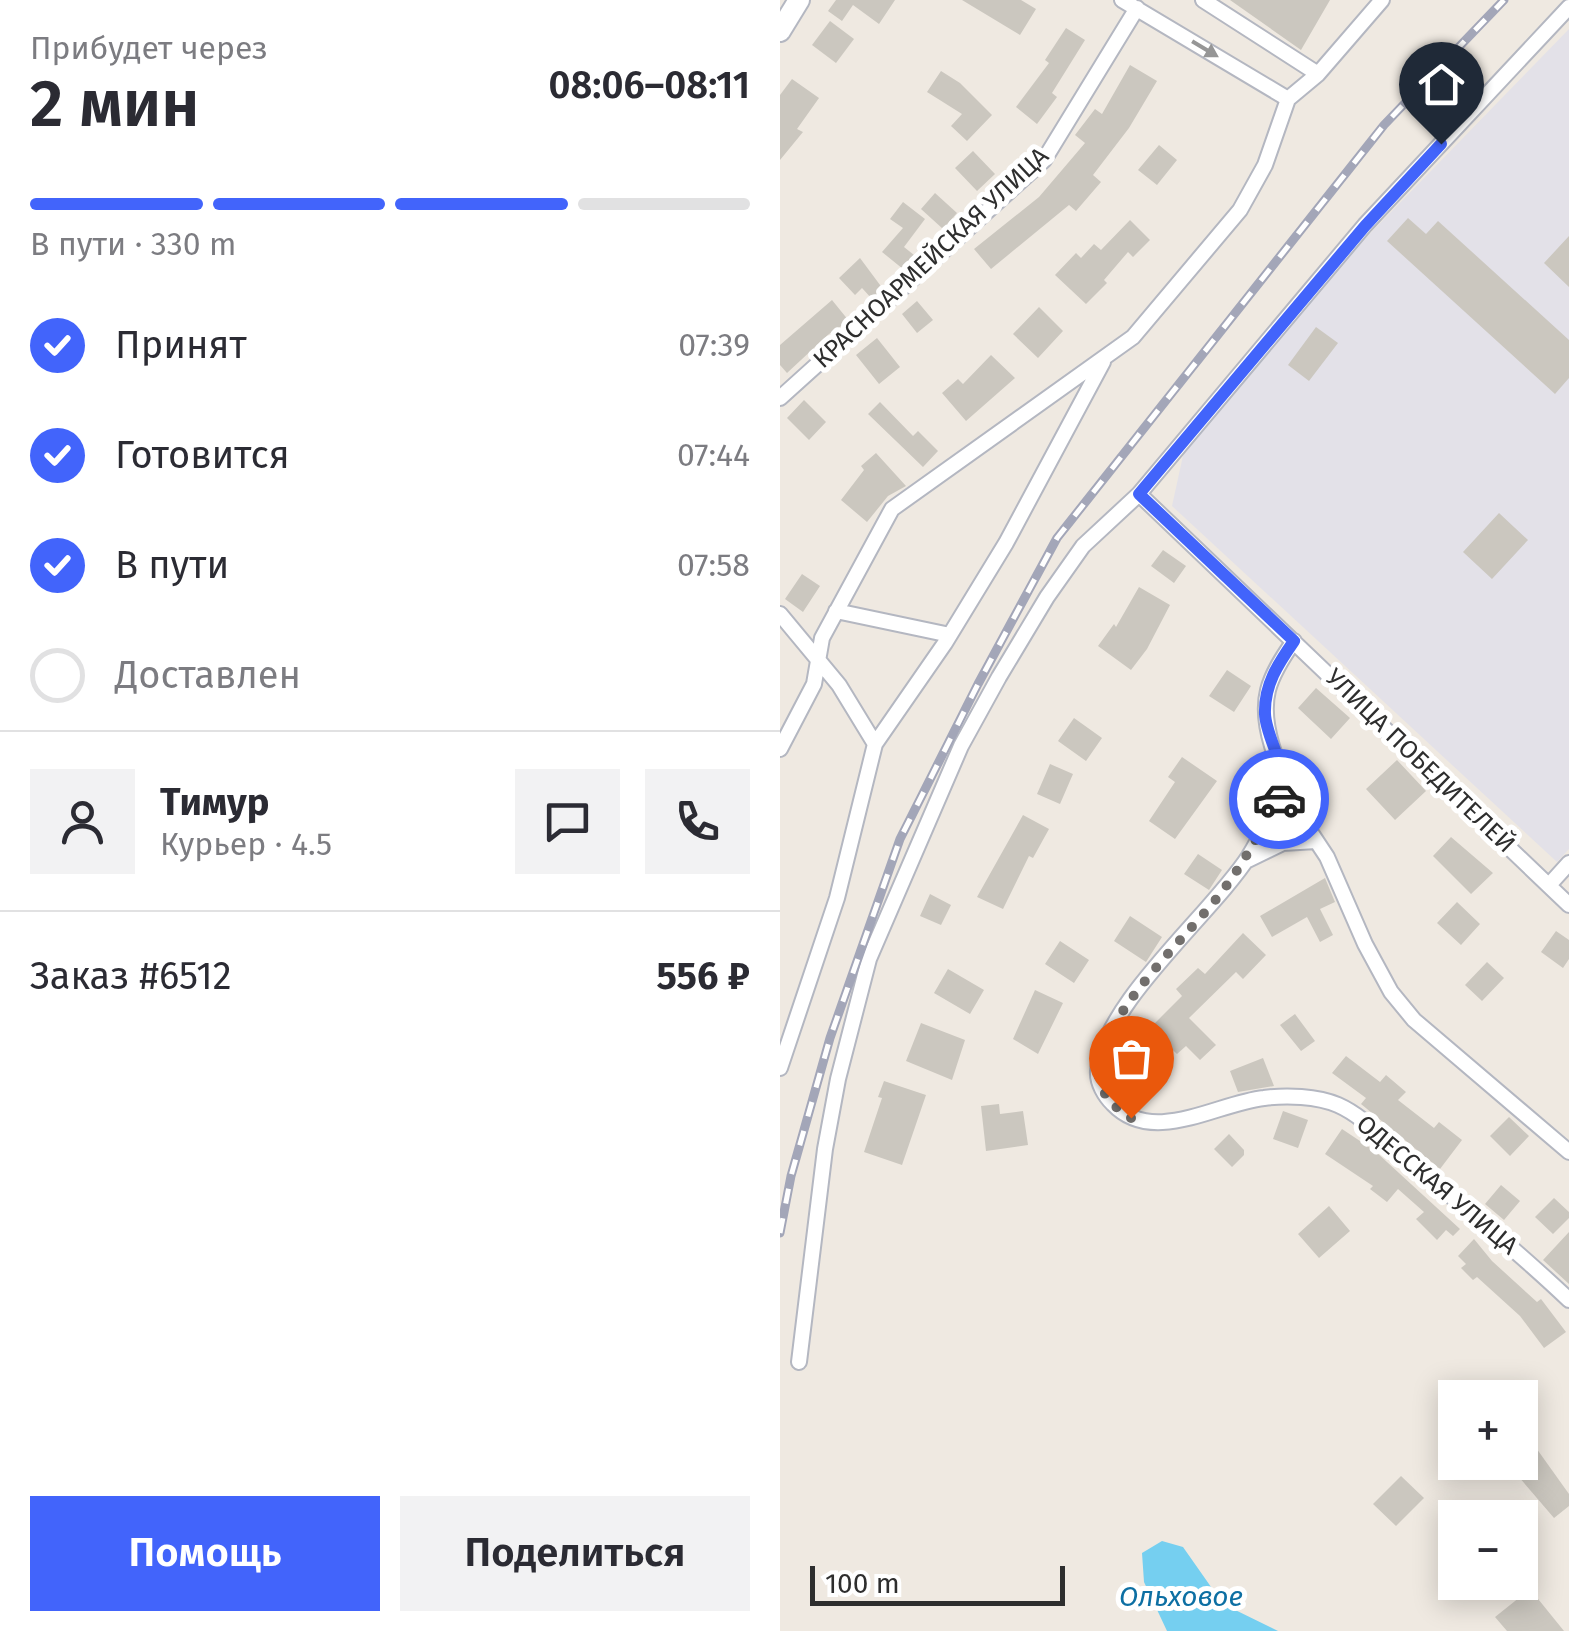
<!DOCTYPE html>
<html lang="ru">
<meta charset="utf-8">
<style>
:root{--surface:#fff;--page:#f2f2f3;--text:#2b2b33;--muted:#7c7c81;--line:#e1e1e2;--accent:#4264fb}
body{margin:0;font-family:"Fira Sans",sans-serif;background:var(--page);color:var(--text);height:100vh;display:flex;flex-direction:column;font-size:38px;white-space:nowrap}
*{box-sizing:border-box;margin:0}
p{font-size:32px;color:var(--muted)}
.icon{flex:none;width:55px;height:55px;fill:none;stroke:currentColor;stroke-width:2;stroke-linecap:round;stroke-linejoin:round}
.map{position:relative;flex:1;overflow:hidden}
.sheet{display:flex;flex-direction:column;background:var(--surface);width:780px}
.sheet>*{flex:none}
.tools{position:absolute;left:658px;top:1380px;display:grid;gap:20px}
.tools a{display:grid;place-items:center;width:100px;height:100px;border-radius:0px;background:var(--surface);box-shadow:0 5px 25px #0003;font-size:50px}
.scale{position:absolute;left:30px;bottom:25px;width:255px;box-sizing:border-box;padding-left:10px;border:5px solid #2e2e2e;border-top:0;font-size:28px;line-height:35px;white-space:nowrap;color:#2e2e2e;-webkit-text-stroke:8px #fff;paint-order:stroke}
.pin{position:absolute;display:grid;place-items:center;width:85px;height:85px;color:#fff;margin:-102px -42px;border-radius:50% 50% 50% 0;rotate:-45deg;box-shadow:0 0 10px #0007}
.pin .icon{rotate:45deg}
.courier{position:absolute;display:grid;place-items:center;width:100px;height:100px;margin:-50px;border:8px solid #4264fb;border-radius:50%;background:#fff;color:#222;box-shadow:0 2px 12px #0007}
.overview em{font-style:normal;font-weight:600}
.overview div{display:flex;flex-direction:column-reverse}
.overview{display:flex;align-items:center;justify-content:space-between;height:170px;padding:0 30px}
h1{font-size:65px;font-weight:600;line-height:75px}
.bar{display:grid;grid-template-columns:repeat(4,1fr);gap:15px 10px;align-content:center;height:120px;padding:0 30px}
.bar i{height:12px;border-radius:8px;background:var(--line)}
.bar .selected{background:var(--accent)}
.bar p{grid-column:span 4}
.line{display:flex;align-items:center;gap:25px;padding:0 30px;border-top:2px solid var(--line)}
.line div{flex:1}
.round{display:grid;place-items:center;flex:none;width:105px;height:105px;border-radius:0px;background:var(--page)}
ol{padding:0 30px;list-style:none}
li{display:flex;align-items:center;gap:30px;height:110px}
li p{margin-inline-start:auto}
li .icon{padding:10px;border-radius:50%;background:var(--accent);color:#fff;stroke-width:4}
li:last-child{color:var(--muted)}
li i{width:55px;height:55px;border:5px solid var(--line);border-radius:50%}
.button{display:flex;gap:20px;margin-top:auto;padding:20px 30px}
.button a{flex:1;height:115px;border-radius:0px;background:var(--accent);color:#fff;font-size:40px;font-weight:600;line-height:115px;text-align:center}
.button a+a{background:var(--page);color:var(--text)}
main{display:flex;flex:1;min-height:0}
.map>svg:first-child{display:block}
.industrial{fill:#e3e1e8}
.water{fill:#75cff0}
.building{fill:#cbc7bf}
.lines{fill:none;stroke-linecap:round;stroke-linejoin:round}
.street-casing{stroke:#b4b7c1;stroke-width:18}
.secondary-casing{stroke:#b4b7c1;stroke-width:24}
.street{stroke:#fff;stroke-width:14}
.secondary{stroke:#fff;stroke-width:20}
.rail-casing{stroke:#a3a6b8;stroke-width:9}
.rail{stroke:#fff;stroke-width:5;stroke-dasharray:15;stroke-linecap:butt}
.oneway{fill:#969696}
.done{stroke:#726f6d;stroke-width:10;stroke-dasharray:0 18}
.route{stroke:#4264fb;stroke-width:12}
.labels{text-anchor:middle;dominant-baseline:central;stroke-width:10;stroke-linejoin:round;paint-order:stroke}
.street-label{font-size:25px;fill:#2e2e2e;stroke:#fff}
.water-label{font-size:28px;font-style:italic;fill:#0d6fa3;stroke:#fff}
</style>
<main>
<section class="sheet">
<div class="overview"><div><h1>2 мин</h1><p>Прибудет через</p></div><em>08:06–08:11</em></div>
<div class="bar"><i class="selected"></i><i class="selected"></i><i class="selected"></i><i></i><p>В пути · 330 m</p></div>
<ol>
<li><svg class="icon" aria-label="check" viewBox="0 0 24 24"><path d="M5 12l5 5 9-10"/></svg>Принят<p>07:39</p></li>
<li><svg class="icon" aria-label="check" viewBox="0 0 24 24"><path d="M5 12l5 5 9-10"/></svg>Готовится<p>07:44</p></li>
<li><svg class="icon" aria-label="check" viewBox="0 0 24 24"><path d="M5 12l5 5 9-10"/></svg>В пути<p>07:58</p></li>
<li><i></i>Доставлен</li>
</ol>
<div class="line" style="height:180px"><a class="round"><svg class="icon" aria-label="person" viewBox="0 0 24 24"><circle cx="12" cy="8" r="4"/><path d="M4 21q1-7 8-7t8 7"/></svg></a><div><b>Тимур</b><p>Курьер · 4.5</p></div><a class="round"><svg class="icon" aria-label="chat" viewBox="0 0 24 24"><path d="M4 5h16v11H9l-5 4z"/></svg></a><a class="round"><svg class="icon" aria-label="phone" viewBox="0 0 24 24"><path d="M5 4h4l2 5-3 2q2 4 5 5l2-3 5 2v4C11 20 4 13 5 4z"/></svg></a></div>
<div class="line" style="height:130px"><div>Заказ #6512</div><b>556 ₽</b></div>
<div class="button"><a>Помощь</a><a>Поделиться</a></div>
</section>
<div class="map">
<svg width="789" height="1631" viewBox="0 0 789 1631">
<rect width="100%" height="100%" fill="#efe9e1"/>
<path class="industrial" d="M789,29V849L777,862L392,506L404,451L538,287Z"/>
<path class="water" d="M382,1541L403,1547L443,1604L498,1631H387L364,1582L362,1553Z"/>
<path class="building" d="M56,0H115L99,24L73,5L62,21L48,11Z
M182,0H241L256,9L240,35Z
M450,0H550L521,50Z
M50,21L74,39L56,63L32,45Z
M286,28L305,40L272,93L277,97L257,124L236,107L269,63L265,60Z
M350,65L377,81L349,128L313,175L321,182L296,211L289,205L211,269L194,249L259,197L305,143L295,135L315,109L322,114Z
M161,71L180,83L212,115L187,141L171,126L182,114L147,92Z
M12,79L39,98L17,129L23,132L0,160V95Z
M379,145L397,160L377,185L358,170Z
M193,151L215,174L197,191L175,168Z
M155,193L177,213L163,229L141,209Z
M123,202L145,219L124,247L134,255L123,269L102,252L123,228L110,219Z
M628,218L646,234L658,221L789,340V378L775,394L607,241Z
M350,220L370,240L353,257L348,252L324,280L327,283L306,304L275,275L296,253L301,258L314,244L321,250Z
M789,236V287L764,263Z
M80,258L103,289L92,299L82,288L75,295L59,278Z
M52,300L69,321L49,334L7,373L0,365V345Z
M137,301L153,320L137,333L122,314Z
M259,307L283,331L258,358L233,334Z
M536,327L558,343L529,381L508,365Z
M97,338L120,367L99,384L76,355Z
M211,355L235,378L186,421L162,393L178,379L183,384Z
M24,400L46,422L29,440L7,418Z
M100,402L133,436L138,431L158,451L143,467L88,414Z
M96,453L126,486L108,496L87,522L61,500L84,470L81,466Z
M719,513L748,540L712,579L683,552Z
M383,550L406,566L394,583L371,566Z
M22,574L40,586L23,612L5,599Z
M359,587L390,605L367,649L351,670L318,646L334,624L336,627Z
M447,670L471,686L454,712L429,696Z
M536,688L570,718L551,739L518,708Z
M294,718L322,738L306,761L278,741Z
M402,757L437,781L395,839L369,821L395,782L388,777Z
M617,760L646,791L615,820L586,789Z
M270,764L293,774L280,804L257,794Z
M243,815L269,829L253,858L249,856L223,909L197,897Z
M671,837L713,873L691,894L653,856Z
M418,854L442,870L429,890L404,874Z
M545,878L555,902L540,909L553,935L540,942L527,917L492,937L480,916Z
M150,894L171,905L161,925L140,916Z
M677,902L700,924L681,945L657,923Z
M350,916L382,937L366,962L334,941Z
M776,931L789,940V959L783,968L761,952Z
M463,933L486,955L463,979L456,972L409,1018L436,1045L420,1060L406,1046L397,1054L370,1028L402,996L396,989L418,968L425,974Z
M280,941L309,960L294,983L265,964Z
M707,962L724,978L702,1001L685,985Z
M168,969L204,990L190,1014L154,993Z
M255,990L283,1003L258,1054L233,1039Z
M515,1014L535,1041L521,1051L500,1025Z
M141,1023L185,1040L172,1080L126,1061Z
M566,1056L600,1082L606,1075L626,1092L618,1100L654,1128L659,1122L682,1140L660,1169L581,1104L586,1098L552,1073Z
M349,1057L368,1072L353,1091L334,1076Z
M483,1058L494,1086L458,1092L450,1071Z
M104,1081L146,1095L122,1165L84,1152L102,1098L98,1097Z
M219,1104L220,1114L243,1111L248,1145L206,1151L201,1106Z
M503,1111L528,1120L518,1148L493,1139Z
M729,1117L749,1136L730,1156L710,1136Z
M562,1129L595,1151L680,1229L673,1236L666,1230L657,1240L636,1219L644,1212L618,1189L607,1202L590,1189L593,1186L545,1154Z
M449,1134L464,1150V1155L452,1167L434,1149Z
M721,1185L740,1201L724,1220L705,1204Z
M774,1198L789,1212V1218L773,1234L755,1217Z
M549,1206L570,1231L539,1258L518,1234Z
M789,1232V1284L763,1260Z
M694,1239L712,1261L757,1302L761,1299L786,1332L764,1348L740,1316L697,1277L693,1280L681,1268L686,1264L678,1256Z
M754,1445L789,1494V1506L774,1518L726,1462H740V1455Z
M621,1476L644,1498L616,1526L593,1504Z
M750,1589L784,1631H727L715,1617Z"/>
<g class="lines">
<g class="street-casing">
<path id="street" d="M342,0L508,99
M423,0L538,74
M0,398L264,160L357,8
M359,494L789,905
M56,611L170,635
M0,614L59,685L95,744
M514,641C488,678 478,700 492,746C496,760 505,774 503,789C502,798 475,846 469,856C431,915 323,1003 318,1071C317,1083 325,1096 333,1104C373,1146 437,1103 484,1098C506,1095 537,1096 558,1105C583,1116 603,1139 624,1156C679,1204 736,1249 789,1300
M0,749L34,684L42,638L112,509L353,337L460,210L485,165L508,99L538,74L602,0
M504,792L547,857L585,944L611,992L634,1020L789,1152
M468,860L503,843L536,841
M770,884L789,863
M0,1068L57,898L95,744L165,643L226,543L323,362
M19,1362L45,1149L58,1079L89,959L181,746L219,677L267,597L303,546L359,494L585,225L789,7"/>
</g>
<g class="secondary-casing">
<path id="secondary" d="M0,31L19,0"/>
</g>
<use href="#street" class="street"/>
<use href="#secondary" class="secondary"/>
<g class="rail-casing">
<path id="rail" d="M0,1233L11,1176L50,1038L120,839L198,684L277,538L604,125L724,0"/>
</g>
<use href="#rail" class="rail"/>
</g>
<defs><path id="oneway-solid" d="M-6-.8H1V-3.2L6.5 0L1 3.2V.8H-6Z" transform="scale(2.5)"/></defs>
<use class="oneway" href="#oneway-solid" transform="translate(425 49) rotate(31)"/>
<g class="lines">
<path class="done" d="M351,1118C335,1108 321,1095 319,1076C313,1024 406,937 437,898C462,867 479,833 499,799"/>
<path class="route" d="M499,799C513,775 486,740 485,714C484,685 498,664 514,641L359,494L585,226L661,144"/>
</g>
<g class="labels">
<g class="street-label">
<text transform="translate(151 258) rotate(-43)">КРАСНОАРМЕЙСКАЯ УЛИЦА</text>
<text transform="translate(640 761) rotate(44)">УЛИЦА ПОБЕДИТЕЛЕЙ</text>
<text transform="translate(657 1185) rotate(40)">ОДЕССКАЯ УЛИЦА</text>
</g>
<g class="water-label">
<text x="401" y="1596">Ольховое</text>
</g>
</g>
</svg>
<div class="tools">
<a>+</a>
<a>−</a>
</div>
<div class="scale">100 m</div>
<div class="pin" style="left:351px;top:1118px;background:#ea580c"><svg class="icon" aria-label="bag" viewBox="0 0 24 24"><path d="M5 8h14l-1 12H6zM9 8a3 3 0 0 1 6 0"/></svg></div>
<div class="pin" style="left:661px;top:144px;background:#1f2937"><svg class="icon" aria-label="home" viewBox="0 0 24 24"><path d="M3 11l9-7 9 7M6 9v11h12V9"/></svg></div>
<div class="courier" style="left:499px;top:799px"><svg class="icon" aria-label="car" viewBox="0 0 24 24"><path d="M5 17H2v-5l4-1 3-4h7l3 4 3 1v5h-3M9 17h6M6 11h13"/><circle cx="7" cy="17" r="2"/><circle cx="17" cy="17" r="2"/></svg></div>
</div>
</main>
